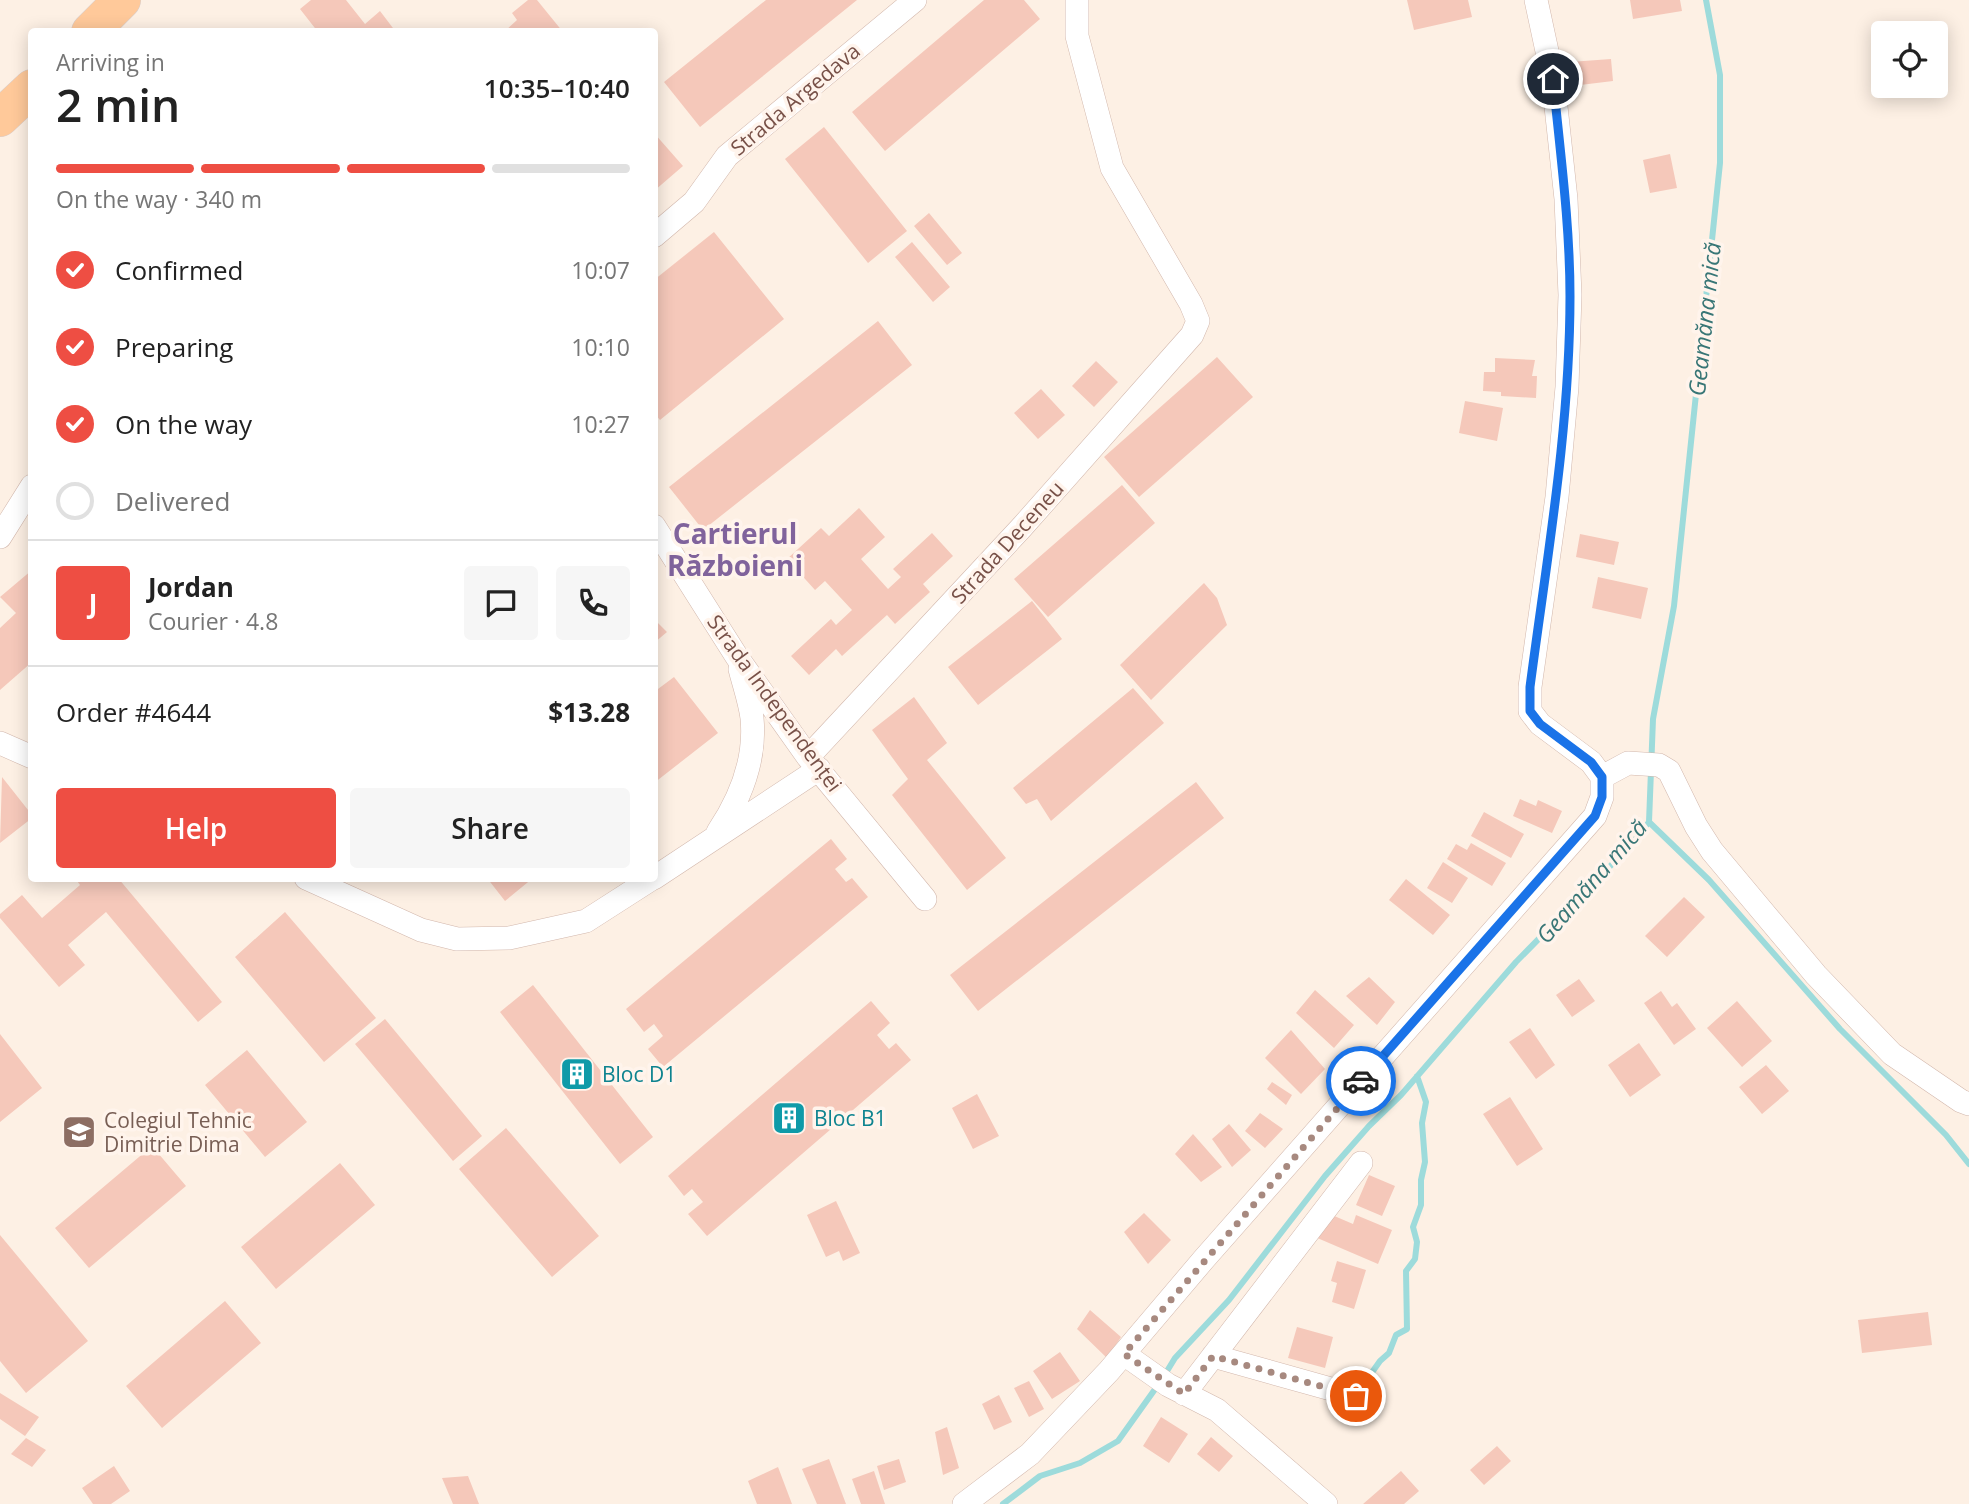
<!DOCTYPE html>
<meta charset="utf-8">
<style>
:root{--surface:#fff;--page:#f6f6f6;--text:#222;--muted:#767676;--line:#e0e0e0;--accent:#ee4e43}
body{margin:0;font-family:"Open Sans",sans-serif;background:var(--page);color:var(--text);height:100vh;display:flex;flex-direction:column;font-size:26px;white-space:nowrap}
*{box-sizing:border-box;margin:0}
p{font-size:23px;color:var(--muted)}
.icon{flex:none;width:38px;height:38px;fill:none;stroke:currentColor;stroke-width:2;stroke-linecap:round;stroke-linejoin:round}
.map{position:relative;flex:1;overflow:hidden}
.side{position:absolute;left:28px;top:28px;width:630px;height:854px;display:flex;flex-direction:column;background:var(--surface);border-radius:7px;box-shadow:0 4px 18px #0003}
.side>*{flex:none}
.buttons{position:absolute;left:1871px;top:21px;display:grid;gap:14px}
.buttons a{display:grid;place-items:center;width:77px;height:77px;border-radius:7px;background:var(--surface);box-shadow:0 4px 18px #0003;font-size:35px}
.pin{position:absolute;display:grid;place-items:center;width:60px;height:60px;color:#fff;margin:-30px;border:4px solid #fff;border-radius:50%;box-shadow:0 2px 7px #0007}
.courier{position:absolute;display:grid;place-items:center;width:70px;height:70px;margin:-35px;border:5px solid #1a73e8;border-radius:50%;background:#fff;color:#222;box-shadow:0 2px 9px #0007}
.summary em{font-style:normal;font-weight:600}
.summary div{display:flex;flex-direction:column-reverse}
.summary{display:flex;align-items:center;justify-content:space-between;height:119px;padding:0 28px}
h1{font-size:46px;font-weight:600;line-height:52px}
.bar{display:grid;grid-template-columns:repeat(4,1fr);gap:10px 7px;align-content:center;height:84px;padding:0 28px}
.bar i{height:9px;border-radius:5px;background:var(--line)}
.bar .on{background:var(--accent)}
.bar p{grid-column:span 4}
.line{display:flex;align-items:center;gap:18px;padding:0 28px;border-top:2px solid var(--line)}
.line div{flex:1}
.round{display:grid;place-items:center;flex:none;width:74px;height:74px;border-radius:7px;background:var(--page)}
ol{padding:0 28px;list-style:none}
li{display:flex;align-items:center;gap:21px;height:77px}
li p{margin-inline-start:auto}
li .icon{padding:7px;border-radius:50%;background:var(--accent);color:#fff;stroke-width:4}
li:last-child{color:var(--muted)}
li i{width:38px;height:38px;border:4px solid var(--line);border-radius:50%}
.cta{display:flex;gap:14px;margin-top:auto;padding:14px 28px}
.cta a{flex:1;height:80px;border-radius:7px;background:var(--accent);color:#fff;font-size:28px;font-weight:600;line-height:80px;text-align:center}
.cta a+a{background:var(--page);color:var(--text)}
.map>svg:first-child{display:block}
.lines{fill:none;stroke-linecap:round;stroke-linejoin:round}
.stream{stroke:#9ddbdb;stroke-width:6}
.building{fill:#f5c8ba}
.street-casing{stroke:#d2b7ac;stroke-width:24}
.primary-casing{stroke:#d9cecc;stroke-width:38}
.street{stroke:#fff;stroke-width:23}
.primary{stroke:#ffc99a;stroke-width:37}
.done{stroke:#a7897f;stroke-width:7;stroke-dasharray:0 12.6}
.route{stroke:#1a73e8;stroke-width:9}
.labels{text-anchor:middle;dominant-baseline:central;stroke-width:7;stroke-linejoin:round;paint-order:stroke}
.street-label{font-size:21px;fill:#785148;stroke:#fff4ec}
.culture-label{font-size:21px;fill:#0d838f;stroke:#fff4ec;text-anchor:start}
.education-label{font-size:21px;fill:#785e54;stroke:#fff4ec;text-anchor:start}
.water-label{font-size:23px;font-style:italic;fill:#387676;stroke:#fff4ec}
.district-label{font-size:28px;font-weight:bold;fill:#80639c;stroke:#fff4ec}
</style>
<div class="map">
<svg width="1969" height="1504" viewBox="0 0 1969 1504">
<rect width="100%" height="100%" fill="#fdf0e4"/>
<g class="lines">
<path class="stream" d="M1649,822L1709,880L1840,1029L1946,1135L1969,1164
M1164,1376L1175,1358L1229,1300L1325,1176L1369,1126L1401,1095L1516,962L1630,846L1649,822L1653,719L1674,606L1720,163V75L1706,0
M1365,1393L1368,1378L1380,1361L1389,1353L1396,1335L1407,1329L1406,1271L1415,1259L1417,1242L1413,1227L1421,1205V1180L1425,1162L1422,1123L1426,1102L1417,1076
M1003,1504L1040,1476L1080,1463L1118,1441L1158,1385"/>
</g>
<path class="building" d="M311,0H346L365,24L380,11L396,32H318L300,9Z
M528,0H537L563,32H504L517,20L512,13Z
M766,0H857L700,127L664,82Z
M984,0H1024L1040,19L885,151L852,112Z
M1407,0H1468L1472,17L1414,30Z
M1630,0H1680L1682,11L1633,19Z
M1611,59L1613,81L1572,86L1570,62Z
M824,127L907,231L868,263L785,159Z
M654,133L683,166L654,191Z
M1670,154L1677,188L1650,193L1643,160Z
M929,213L962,253L947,265L914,226Z
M714,232L784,319L660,420L654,413V280Z
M912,242L950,287L933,302L895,257Z
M878,321L912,365L703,530L669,487Z
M1217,357L1253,397L1139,497L1104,457Z
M1495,358L1535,360L1532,376H1537L1536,398L1501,396V392L1483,391L1484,372H1495Z
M1096,361L1118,382L1094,407L1072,386Z
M1041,389L1065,415L1038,439L1014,413Z
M1465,401L1503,408L1497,441L1459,433Z
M1122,485L1155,523L1048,617L1014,579Z
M859,508L885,537L861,559L888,589L901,577L893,569L932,533L953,556L923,584L930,592L895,624L887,615L842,656L836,649L809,675L791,656L831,619L836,625L852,610L825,581L815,590L787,559L821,528L829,536Z
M1580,534L1619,542L1614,565L1576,557Z
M32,570V662L0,690V628L16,613L0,597Z
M1598,577L1648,588L1641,619L1592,608Z
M1204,583L1217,598L1227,625L1151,700L1120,665Z
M1032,601L1062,639L978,705L948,667Z
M654,619L667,632L654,643Z
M674,677L718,733L654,783V692Z
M1133,688L1164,723L1051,821L1037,799L1026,804L1013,788Z
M914,697L947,743L927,760L1006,858L967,890L892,795L908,779L872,730Z
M2,777L32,815V818L0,843Z
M1196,782L1224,818L978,1011L950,975Z
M1520,799L1536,806L1538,800L1562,811L1552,833L1513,816Z
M1484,812L1524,834L1511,858L1471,836Z
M831,839L847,859L835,869L846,882L852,878L868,897L663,1067L648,1049L663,1036L654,1024L644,1032L626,1009Z
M1471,843L1506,863L1492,886L1447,859L1456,844L1467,850Z
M1443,862L1468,878L1452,903L1427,888Z
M75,878H118L222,1002L198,1022L106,912L68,945L85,965L59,987L0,918V914L22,895L42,918L80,885Z
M487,878H533L505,901Z
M1406,879L1450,915L1433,935L1389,900Z
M1684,897L1705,917L1667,957L1645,936Z
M285,912L376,1018L324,1062L235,957Z
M1369,977L1395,1002L1377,1025L1346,996Z
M1579,979L1595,1001L1572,1017L1556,995Z
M533,985L653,1137L620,1164L500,1012Z
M1315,990L1354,1025L1334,1048L1296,1013Z
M1661,991L1672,1007L1677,1003L1696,1029L1674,1045L1644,1003Z
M871,1001L890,1023L877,1035L889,1049L896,1043L911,1060L707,1236L688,1214L703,1202L692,1189L684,1196L668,1176Z
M1737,1001L1772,1041L1742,1067L1707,1028Z
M385,1019L482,1136L453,1161L355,1044Z
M1530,1028L1555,1065L1536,1079L1509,1042Z
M1291,1030L1325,1069L1301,1094L1265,1058Z
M0,1034L42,1088L0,1122Z
M1639,1043L1661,1075L1630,1097L1608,1065Z
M247,1050L307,1122L265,1157L205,1085Z
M1766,1065L1789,1091L1762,1114L1739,1087Z
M1272,1082L1292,1095L1286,1105L1267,1089Z
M977,1094L999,1136L973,1149L952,1108Z
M1510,1097L1543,1149L1517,1166L1483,1114Z
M1260,1113L1283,1129L1265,1148L1245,1131Z
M1229,1124L1251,1150L1232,1167L1212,1139Z
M506,1128L599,1236L552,1277L459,1169Z
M1193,1134L1222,1167L1201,1182L1175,1154Z
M152,1146L186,1186L89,1268L55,1228Z
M340,1163L375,1205L276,1289L241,1247Z
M1369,1175L1395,1186L1382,1216L1356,1205Z
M836,1201L860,1253L843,1261L839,1251L826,1257L807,1215Z
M1325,1212L1353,1224L1356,1215L1392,1230L1378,1264L1315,1237Z
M1144,1213L1171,1240L1148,1264L1124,1232Z
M0,1235L88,1341L26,1393L0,1361Z
M1337,1261L1366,1270L1354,1309L1332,1302L1337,1283L1331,1281Z
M225,1301L261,1343L162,1428L126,1386Z
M1090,1310L1121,1337L1107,1358L1077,1329Z
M1928,1312L1932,1345L1862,1353L1858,1320Z
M1297,1327L1333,1337L1325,1368L1288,1358Z
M1060,1352L1080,1381L1052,1399L1033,1371Z
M1029,1381L1044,1409L1029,1417L1014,1388Z
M0,1393L39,1417L25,1436L0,1419Z
M999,1395L1012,1422L994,1430L982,1404Z
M1161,1417L1188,1434L1169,1463L1143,1446Z
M947,1427L959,1468L943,1475L935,1432Z
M1211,1437L1233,1456L1219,1472L1197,1454Z
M26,1438L46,1450L32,1467L11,1454Z
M1497,1446L1511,1461L1484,1485L1470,1470Z
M829,1459L846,1504H817L802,1469Z
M899,1459L906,1482L884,1490L877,1466Z
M114,1466L130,1491L111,1504H93L82,1488Z
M778,1467L792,1504H757L748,1481Z
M874,1471L885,1504H861L852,1479Z
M1401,1471L1419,1491L1404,1504H1363Z
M468,1476L479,1504H453L442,1478Z"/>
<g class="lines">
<g class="street-casing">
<path id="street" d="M654,236L694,202L727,156L915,0
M654,526L737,657L808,757L925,899
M0,537L32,486
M0,743L32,757
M808,757L1022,527L1192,335L1198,321L1191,304L1112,168L1077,36V0
M1602,777L1628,763L1659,765L1669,771L1696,826L1712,851L1816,975L1892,1054L1961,1101L1969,1104
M718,832C740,799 756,759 752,718C750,702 744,685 740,669
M306,878L421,930L457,939L509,938L586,921L653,878
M654,878L819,769
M1124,1354L1168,1385L1217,1410L1326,1504
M1213,1356L1356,1396
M1184,1394L1361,1163
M964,1504L1030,1454L1109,1371L1204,1259L1595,816L1602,797V777L1591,762L1540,724L1530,711V687L1557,497L1567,387L1570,295L1566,199L1553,79L1536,0"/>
</g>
<g class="primary-casing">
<path id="primary" d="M90,32L122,0
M0,118L32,88"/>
</g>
<use href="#street" class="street"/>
<use href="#primary" class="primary"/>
</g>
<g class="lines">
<path class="done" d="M1356,1396L1213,1356L1184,1394L1124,1354L1361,1081"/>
<path class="route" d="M1361,1081L1595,816L1602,797V777L1591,762L1540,724L1530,711V687C1547,557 1570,428 1570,296C1570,224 1560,151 1553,79"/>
</g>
<defs>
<g id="building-square" transform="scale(1.75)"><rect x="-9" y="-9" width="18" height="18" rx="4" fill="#0f9aa8" stroke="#fff4ec"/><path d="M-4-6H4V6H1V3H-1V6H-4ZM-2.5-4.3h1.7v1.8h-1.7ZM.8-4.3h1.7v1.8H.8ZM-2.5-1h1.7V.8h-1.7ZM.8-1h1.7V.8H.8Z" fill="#fff"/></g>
<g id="school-square" transform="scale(1.75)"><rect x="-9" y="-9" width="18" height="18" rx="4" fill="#8d6e63" stroke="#fff4ec"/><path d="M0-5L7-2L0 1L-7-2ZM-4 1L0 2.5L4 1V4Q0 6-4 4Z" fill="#fff"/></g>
</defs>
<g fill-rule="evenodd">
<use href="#building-square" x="577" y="1074"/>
<use href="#building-square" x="789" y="1118"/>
<use href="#school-square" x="79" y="1132"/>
</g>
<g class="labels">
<g class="street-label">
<text transform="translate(795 99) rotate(-40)">Strada Argedava</text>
<text transform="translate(1007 542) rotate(-48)">Strada Deceneu</text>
<text transform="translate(775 703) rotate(54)">Strada Independenței</text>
</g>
<g class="culture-label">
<text x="602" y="1074">Bloc D1</text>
<text x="814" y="1118">Bloc B1</text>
</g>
<g class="education-label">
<text x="104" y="1120">Colegiul Tehnic<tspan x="104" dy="24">Dimitrie Dima</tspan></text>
</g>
<g class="water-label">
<text transform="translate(1704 319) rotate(-84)">Geamăna mică</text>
<text transform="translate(1591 881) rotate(-49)">Geamăna mică</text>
</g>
<g class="district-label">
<text x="735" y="533">Cartierul<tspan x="735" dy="32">Războieni</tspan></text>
</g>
</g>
</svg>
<div class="buttons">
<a><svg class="icon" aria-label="locate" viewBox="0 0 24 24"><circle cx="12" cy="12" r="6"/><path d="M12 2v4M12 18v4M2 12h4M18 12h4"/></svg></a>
</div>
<div class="pin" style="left:1356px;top:1396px;background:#ea580c"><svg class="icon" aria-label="bag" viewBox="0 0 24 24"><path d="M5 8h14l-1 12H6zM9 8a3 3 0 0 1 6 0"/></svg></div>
<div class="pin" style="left:1553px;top:79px;background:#1f2937"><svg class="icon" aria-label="home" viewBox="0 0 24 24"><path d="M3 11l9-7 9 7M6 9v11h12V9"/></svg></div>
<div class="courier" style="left:1361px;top:1081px"><svg class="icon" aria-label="car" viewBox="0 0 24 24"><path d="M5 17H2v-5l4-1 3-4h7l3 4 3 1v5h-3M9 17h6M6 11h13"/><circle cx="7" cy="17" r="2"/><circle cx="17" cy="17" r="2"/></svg></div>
<section class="side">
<div class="summary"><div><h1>2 min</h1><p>Arriving in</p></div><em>10:35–10:40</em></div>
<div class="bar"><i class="on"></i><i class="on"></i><i class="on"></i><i></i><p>On the way · 340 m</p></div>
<ol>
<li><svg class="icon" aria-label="check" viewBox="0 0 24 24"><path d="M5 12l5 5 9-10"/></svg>Confirmed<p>10:07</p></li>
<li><svg class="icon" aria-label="check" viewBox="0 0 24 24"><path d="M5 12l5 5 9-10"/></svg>Preparing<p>10:10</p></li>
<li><svg class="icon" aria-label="check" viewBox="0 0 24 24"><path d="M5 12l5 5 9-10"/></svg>On the way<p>10:27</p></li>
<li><i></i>Delivered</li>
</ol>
<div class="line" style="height:126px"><b class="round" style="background:var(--accent);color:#fff">J</b><div><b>Jordan</b><p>Courier · 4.8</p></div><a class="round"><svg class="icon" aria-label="chat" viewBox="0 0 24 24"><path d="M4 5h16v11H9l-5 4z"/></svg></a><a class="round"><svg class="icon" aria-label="phone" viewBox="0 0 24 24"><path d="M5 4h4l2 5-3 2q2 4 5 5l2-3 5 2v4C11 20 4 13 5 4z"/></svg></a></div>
<div class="line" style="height:91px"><div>Order #4644</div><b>$13.28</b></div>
<div class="cta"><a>Help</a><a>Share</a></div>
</section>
</div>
